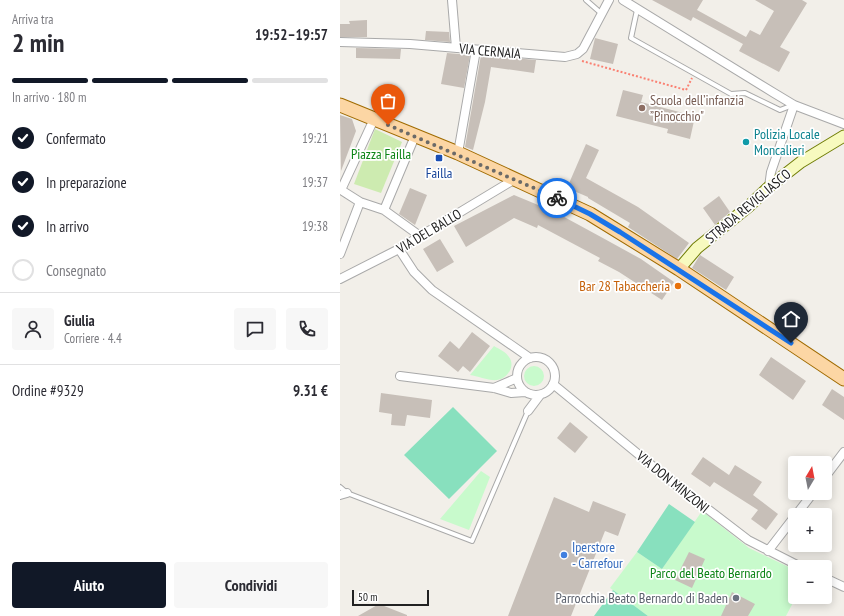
<!DOCTYPE html>
<html lang="it">
<meta charset="utf-8">
<style>
:root{--surface:#fff;--page:#f7f7f7;--text:#2b2b33;--muted:#7c7c81;--line:#e1e1e2;--accent:#111827}
body{margin:0;font-family:"PT Sans Narrow",sans-serif;background:var(--page);color:var(--text);height:100vh;display:flex;flex-direction:column;font-size:15px;white-space:nowrap}
*{box-sizing:border-box;margin:0}
p{font-size:13px;color:var(--muted)}
.icon{flex:none;width:22px;height:22px;fill:none;stroke:currentColor;stroke-width:2;stroke-linecap:round;stroke-linejoin:round}
.map{position:relative;flex:1;overflow:hidden}
.drawer{display:flex;flex-direction:column;background:var(--surface);width:340px}
.drawer>*{flex:none}
.needle{width:26px;rotate:10deg}
.tools{position:absolute;left:448px;top:456px;display:grid;gap:8px}
.tools a{display:grid;place-items:center;width:44px;height:44px;border-radius:4px;background:var(--surface);box-shadow:0 2px 10px #0003;font-size:20px}
.scale{position:absolute;left:12px;bottom:10px;width:77px;box-sizing:border-box;padding-left:4px;border:2px solid #222;border-top:0;font-size:11px;line-height:14px;white-space:nowrap;color:#222;-webkit-text-stroke:3px #fff;paint-order:stroke}
.pin{position:absolute;display:grid;place-items:center;width:34px;height:34px;color:#fff;margin:-41px -17px;border-radius:50% 50% 50% 0;rotate:-45deg;box-shadow:0 0 4px #0007}
.pin .icon{rotate:45deg}
.courier{position:absolute;display:grid;place-items:center;width:40px;height:40px;margin:-20px;border:3px solid #1a73e8;border-radius:50%;background:#fff;color:#222;box-shadow:0 1px 5px #0007}
.head em{font-style:normal;font-weight:700}
.head div{display:flex;flex-direction:column-reverse}
.head{display:flex;align-items:center;justify-content:space-between;height:68px;padding:0 12px}
h1{font-size:26px;font-weight:700;line-height:30px}
.bar{display:grid;grid-template-columns:repeat(4,1fr);gap:6px 4px;align-content:center;height:48px;padding:0 12px}
.bar i{height:5px;border-radius:3px;background:var(--line)}
.bar .selected{background:var(--accent)}
.bar p{grid-column:span 4}
.line{display:flex;align-items:center;gap:10px;padding:0 12px;border-top:1px solid var(--line)}
.line div{flex:1}
.round{display:grid;place-items:center;flex:none;width:42px;height:42px;border-radius:4px;background:var(--page)}
ol{padding:0 12px;list-style:none}
li{display:flex;align-items:center;gap:12px;height:44px}
li p{margin-inline-start:auto}
li .icon{padding:4px;border-radius:50%;background:var(--accent);color:#fff;stroke-width:4}
li:last-child{color:var(--muted)}
li i{width:22px;height:22px;border:2px solid var(--line);border-radius:50%}
.action{display:flex;gap:8px;margin-top:auto;padding:8px 12px}
.action a{flex:1;height:46px;border-radius:4px;background:var(--accent);color:#fff;font-size:16px;font-weight:700;line-height:46px;text-align:center}
.action a+a{background:var(--page);color:var(--text)}
main{display:flex;flex:1;min-height:0}
.map>svg:first-child{display:block}
.grass{fill:#cdebb0}
.park{fill:#c8facc}
.pitch{fill:#88e0be}
.building{fill:#c7bfb8}
.lines{fill:none;stroke-linecap:round;stroke-linejoin:round}
.lane-casing{stroke:#a9a9a9;stroke-width:6}
.street-casing{stroke:#a9a9a9;stroke-width:10}
.secondary-casing{stroke:#707d05;stroke-width:13}
.primary-casing{stroke:#a06b00;stroke-width:15}
.path{stroke:#fa8072;stroke-width:2;stroke-dasharray:2 2;stroke-linecap:butt}
.lane{stroke:#fff;stroke-width:4}
.street{stroke:#fff;stroke-width:8}
.secondary{stroke:#f7fabf;stroke-width:11}
.primary{stroke:#fcd6a4;stroke-width:13}
.done{stroke:#6b6a68;stroke-width:4;stroke-dasharray:0 7.2}
.route{stroke:#1a73e8;stroke-width:5}
.education-dot{fill:#8d6e63;stroke:#fff;stroke-width:1.5}
.culture-dot{fill:#0f9aa8;stroke:#fff;stroke-width:1.5}
.transit-dot{fill:#1a4fb4;stroke:#fff;stroke-width:1.5}
.food-dot{fill:#e8710a;stroke:#fff;stroke-width:1.5}
.shop-dot{fill:#3f7fe0;stroke:#fff;stroke-width:1.5}
.worship-dot{fill:#6b7280;stroke:#fff;stroke-width:1.5}
.labels{text-anchor:middle;dominant-baseline:central;stroke-width:3.5;stroke-linejoin:round;paint-order:stroke}
.street-label{font-size:14px;fill:#222;stroke:#fff}
.education-label{font-size:14px;fill:#785e54;stroke:#fff;text-anchor:start}
.culture-label{font-size:14px;fill:#0d838f;stroke:#fff;text-anchor:start}
.park-label{font-size:14px;fill:#0c8416;stroke:#fff}
.transit-label{font-size:14px;fill:#164399;stroke:#fff}
.food-label{font-size:14px;fill:#c56008;stroke:#fff;text-anchor:end}
.shop-label{font-size:14px;fill:#366cbe;stroke:#fff;text-anchor:start}
.worship-label{font-size:14px;fill:#5b616d;stroke:#fff;text-anchor:end}
</style>
<main>
<section class="drawer">
<div class="head"><div><h1>2 min</h1><p>Arriva tra</p></div><em>19:52–19:57</em></div>
<div class="bar"><i class="selected"></i><i class="selected"></i><i class="selected"></i><i></i><p>In arrivo · 180 m</p></div>
<ol>
<li><svg class="icon" aria-label="check" viewBox="0 0 24 24"><path d="M5 12l5 5 9-10"/></svg>Confermato<p>19:21</p></li>
<li><svg class="icon" aria-label="check" viewBox="0 0 24 24"><path d="M5 12l5 5 9-10"/></svg>In preparazione<p>19:37</p></li>
<li><svg class="icon" aria-label="check" viewBox="0 0 24 24"><path d="M5 12l5 5 9-10"/></svg>In arrivo<p>19:38</p></li>
<li><i></i>Consegnato</li>
</ol>
<div class="line" style="height:72px"><a class="round"><svg class="icon" aria-label="person" viewBox="0 0 24 24"><circle cx="12" cy="8" r="4"/><path d="M4 21q1-7 8-7t8 7"/></svg></a><div><b>Giulia</b><p>Corriere · 4.4</p></div><a class="round"><svg class="icon" aria-label="chat" viewBox="0 0 24 24"><path d="M4 5h16v11H9l-5 4z"/></svg></a><a class="round"><svg class="icon" aria-label="phone" viewBox="0 0 24 24"><path d="M5 4h4l2 5-3 2q2 4 5 5l2-3 5 2v4C11 20 4 13 5 4z"/></svg></a></div>
<div class="line" style="height:52px"><div>Ordine #9329</div><b>9.31 €</b></div>
<div class="action"><a>Aiuto</a><a>Condividi</a></div>
</section>
<div class="map">
<svg width="504" height="616" viewBox="0 0 504 616">
<rect width="100%" height="100%" fill="#f2efe9"/>
<path class="grass" d="M35,129L62,142L41,193L14,184Z"/>
<path class="park" d="M154,346C159,349 166,352 169,357C176,366 167,379 157,380C149,381 138,376 130,375Z
M184 376a10 10 0 1 1 20 0a10 10 0 1 1-20 0Z
M141,471L150,477L129,530L100,519Z
M362,511L409,548L455,570L456,597L446,616H308L270,588L297,552L322,569Z"/>
<path class="pitch" d="M113,407L157,451L109,499L64,455Z
M329,504L355,522L322,569L297,552Z
M273,590L308,616H254Z"/>
<path class="building" d="M312,0H363L357,10L406,37L410,30L420,35L434,11L415,0H462L467,3L440,47L450,52L439,72L399,51L403,44L353,17L351,21Z
M27,20V37H0V24H10L9,21Z
M86,31L109,32L110,42L85,40Z
M255,38L278,44L273,64L250,59Z
M16,48L61,49L60,59L16,58Z
M107,53L130,55L124,88L101,84Z
M141,55L196,60L194,73L151,67L145,102L133,150L125,147Z
M283,90L303,95L301,102L351,115L350,120L354,121L350,139L327,133L328,129L276,116Z
M0,115L12,119L16,131L1,171Z
M246,144L259,150L246,178L298,207L349,243L337,259L288,227L290,223L248,198V197L227,188Z
M70,188L87,195L75,225L59,214Z
M174,195L215,212L261,237L301,259L334,282L322,300L279,272L258,261L260,258L198,225L197,228L174,218L126,247L114,226Z
M379,196L390,212L375,225L363,208Z
M100,239L114,262L97,272L83,249Z
M360,255L394,277L386,290L352,268Z
M132,332L150,346L130,372L123,366L118,372L98,356L110,341L119,349Z
M431,357L466,381L453,400L419,375Z
M492,389L504,397V420L482,405Z
M41,393L92,400L90,418L67,415L65,426L51,425L52,414L39,412Z
M230,422L248,437L235,453L217,438Z
M363,457L389,475L395,465L422,482L413,495L438,514L426,530L411,519L418,510L374,482L370,487L351,474Z
M214,497L249,512L253,501L286,514L278,536L265,531L231,616H168Z
M349,552L365,559L352,588L335,580Z
M392,592L415,604L408,616H381Z
M39,604L67,615V616H18Z"/>
<g class="lines">
<g class="lane-casing">
<path id="lane" d="M246,0L262,14
M297,10L291,38L391,94L405,93L440,110L453,105
M0,487L7,493L132,541L188,411"/>
</g>
<g class="street-casing">
<path id="street" d="M112,0L116,48
M283,0L434,93L454,105L504,124
M0,42L70,44L225,57L237,54L243,49L269,0
M34,119L1,190L20,202L44,210L75,136
M118,153L136,50
M429,187L431,172L454,105
M44,210L80,236
M59,249L74,272L92,290L190,358
M0,254L20,202
M0,279L59,249L175,179
M177 376a19 19 0 1 1 38 0a19 19 0 1 1-38 0Z
M60,376L154,388L171,393L185,392
M213,384L326,477L408,540L461,567
M154,388L177,378
M188,411L200,395
M485,477L504,452
M0,495L7,493
M456,515L473,493
M428,551L455,516
M485,578L504,587"/>
</g>
<g class="secondary-casing">
<path id="secondary" d="M339,269L357,248L408,207L429,187L461,162L504,136"/>
</g>
<g class="primary-casing">
<path id="primary" d="M0,105L118,153L250,214L339,269L504,379"/>
</g>
<path class="path" d="M242,61L346,90L352,78"/>
<use href="#lane" class="lane"/>
<use href="#street" class="street"/>
<use href="#secondary" class="secondary"/>
<use href="#primary" class="primary"/>
</g>
<g class="lines">
<path class="done" d="M48,125L217,198"/>
<path class="route" d="M217,198L250,214L280,232L451,343"/>
</g>
<circle class="education-dot" cx="302" cy="108" r="4"/>
<circle class="culture-dot" cx="406" cy="142" r="4"/>
<rect class="transit-dot" x="95" y="154" width="8" height="8" rx="2"/>
<circle class="food-dot" cx="338" cy="286" r="4"/>
<circle class="shop-dot" cx="224" cy="555" r="4"/>
<circle class="worship-dot" cx="396" cy="598" r="4"/>
<g class="labels">
<g class="street-label">
<text transform="translate(150 51) rotate(5)">VIA CERNAIA</text>
<text transform="translate(408 206) rotate(-40)">STRADA REVIGLIASCO</text>
<text transform="translate(89 231) rotate(-31)">VIA DEL BALLO</text>
<text transform="translate(333 482) rotate(39)">VIA DON MINZONI</text>
</g>
<g class="education-label">
<text x="310" y="100">Scuola dell’infanzia<tspan x="310" dy="16">”Pinocchio"</tspan></text>
</g>
<g class="culture-label">
<text x="414" y="134">Polizia Locale<tspan x="414" dy="16">Moncalieri</tspan></text>
</g>
<g class="park-label">
<text x="41" y="154">Piazza Failla</text>
<text x="371" y="573">Parco del Beato Bernardo</text>
</g>
<g class="transit-label">
<text x="99" y="173">Failla</text>
</g>
<g class="food-label">
<text x="330" y="286">Bar 28 Tabaccheria</text>
</g>
<g class="shop-label">
<text x="232" y="547">Iperstore<tspan x="232" dy="16">- Carrefour</tspan></text>
</g>
<g class="worship-label">
<text x="388" y="598">Parrocchia Beato Bernardo di Baden</text>
</g>
</g>
</svg>
<div class="tools">
<a><svg class="needle" viewBox="-14 -14 28 28"><path d="M0-13l5 13h-10z" fill="#e53935"/><path d="M0 13l5-13h-10z" fill="#7c7c81"/></svg></a>
<a>+</a>
<a>−</a>
</div>
<div class="scale">50 m</div>
<div class="pin" style="left:48px;top:125px;background:#ea580c"><svg class="icon" aria-label="bag" viewBox="0 0 24 24"><path d="M5 8h14l-1 12H6zM9 8a3 3 0 0 1 6 0"/></svg></div>
<div class="pin" style="left:451px;top:343px;background:#1f2937"><svg class="icon" aria-label="home" viewBox="0 0 24 24"><path d="M3 11l9-7 9 7M6 9v11h12V9"/></svg></div>
<div class="courier" style="left:217px;top:198px"><svg class="icon" aria-label="bike" viewBox="0 0 24 24"><circle cx="6" cy="16" r="4"/><circle cx="18" cy="16" r="4"/><path d="M6 16l4-8h5l3 8M10 8l3 8H6M13 5h3"/></svg></div>
</div>
</main>
